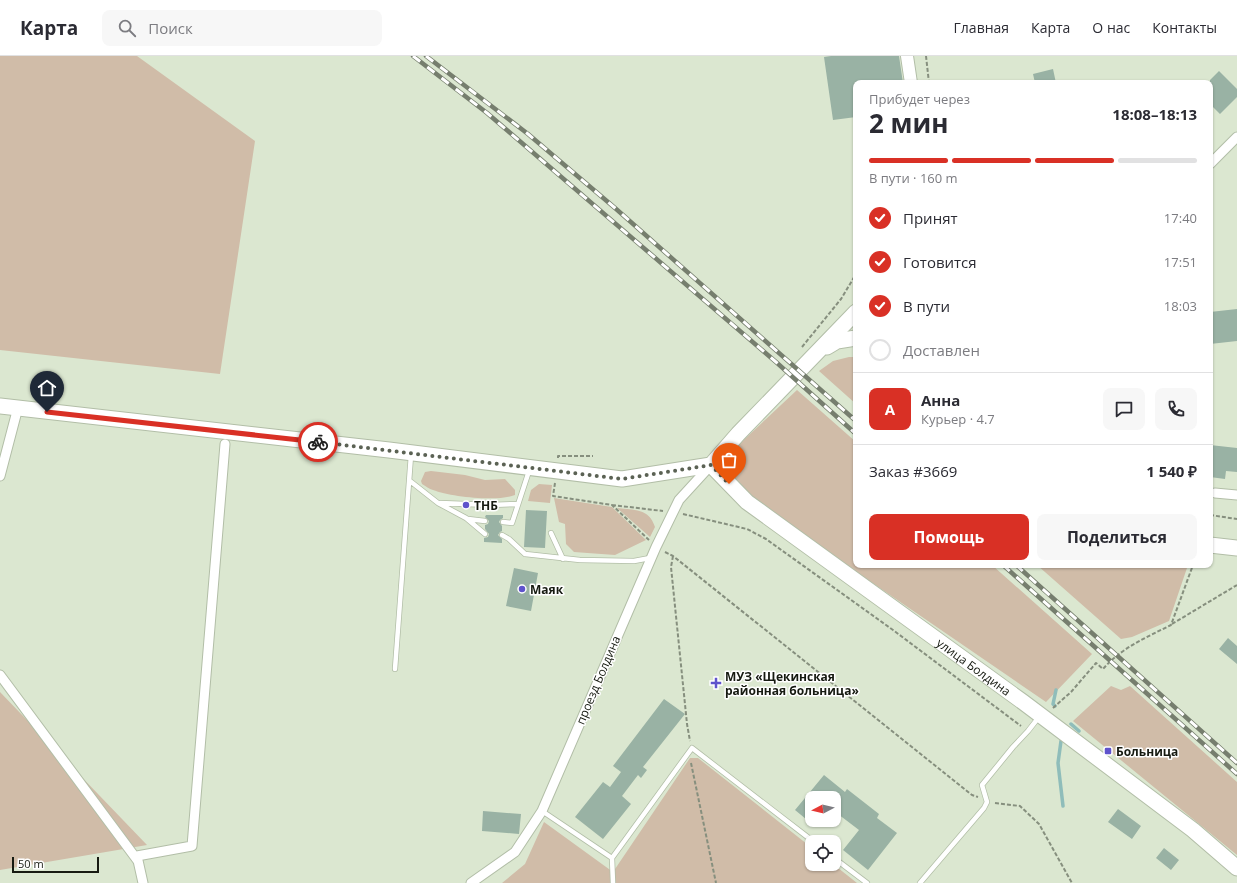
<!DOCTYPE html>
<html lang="ru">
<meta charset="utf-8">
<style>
:root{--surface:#fff;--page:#f7f7f7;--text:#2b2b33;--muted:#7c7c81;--line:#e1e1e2;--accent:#d93025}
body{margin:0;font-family:"Open Sans",sans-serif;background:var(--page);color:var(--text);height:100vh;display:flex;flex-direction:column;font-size:15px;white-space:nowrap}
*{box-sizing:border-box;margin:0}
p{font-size:13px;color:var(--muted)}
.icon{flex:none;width:22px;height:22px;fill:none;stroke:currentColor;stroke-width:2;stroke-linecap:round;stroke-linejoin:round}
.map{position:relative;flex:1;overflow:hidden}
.drawer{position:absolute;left:853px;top:24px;width:360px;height:488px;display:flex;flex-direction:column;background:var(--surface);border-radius:8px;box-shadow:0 1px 3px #0004}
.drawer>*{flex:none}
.needle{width:26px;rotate:263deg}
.fabs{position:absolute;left:805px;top:735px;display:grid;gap:8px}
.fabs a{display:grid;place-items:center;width:36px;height:36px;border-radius:8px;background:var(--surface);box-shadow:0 1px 3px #0004;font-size:20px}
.scale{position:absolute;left:12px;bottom:10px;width:87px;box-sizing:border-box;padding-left:4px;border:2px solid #161a11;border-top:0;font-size:11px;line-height:14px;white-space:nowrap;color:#161a11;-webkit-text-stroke:3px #fff;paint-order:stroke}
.pin{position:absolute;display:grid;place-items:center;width:34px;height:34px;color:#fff;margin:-41px -17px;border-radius:50% 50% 50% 0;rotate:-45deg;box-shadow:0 0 4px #0007}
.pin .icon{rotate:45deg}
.courier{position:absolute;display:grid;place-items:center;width:40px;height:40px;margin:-20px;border:3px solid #d93025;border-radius:50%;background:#fff;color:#222;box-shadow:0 1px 5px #0007}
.overview em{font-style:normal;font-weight:700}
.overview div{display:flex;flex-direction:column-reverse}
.overview{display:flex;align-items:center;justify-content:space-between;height:68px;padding:0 16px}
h1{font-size:26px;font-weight:700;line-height:30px}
.bar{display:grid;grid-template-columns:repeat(4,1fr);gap:6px 4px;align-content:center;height:48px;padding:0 16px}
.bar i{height:5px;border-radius:3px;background:var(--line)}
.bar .selected{background:var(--accent)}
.bar p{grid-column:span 4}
.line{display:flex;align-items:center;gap:10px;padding:0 16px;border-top:1px solid var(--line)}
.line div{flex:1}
.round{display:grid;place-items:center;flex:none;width:42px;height:42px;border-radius:8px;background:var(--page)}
ol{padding:0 16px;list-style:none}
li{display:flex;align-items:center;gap:12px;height:44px}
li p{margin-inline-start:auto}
li .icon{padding:4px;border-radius:50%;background:var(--accent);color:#fff;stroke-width:4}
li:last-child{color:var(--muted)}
li i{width:22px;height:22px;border:2px solid var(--line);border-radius:50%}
.action{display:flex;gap:8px;margin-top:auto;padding:8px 16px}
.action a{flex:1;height:46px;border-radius:8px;background:var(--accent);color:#fff;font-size:16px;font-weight:700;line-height:46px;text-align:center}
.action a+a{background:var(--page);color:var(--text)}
header{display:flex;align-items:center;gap:24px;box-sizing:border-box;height:56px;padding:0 20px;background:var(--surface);border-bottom:1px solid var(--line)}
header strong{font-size:19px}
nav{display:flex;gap:22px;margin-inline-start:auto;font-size:14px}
.search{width:280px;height:36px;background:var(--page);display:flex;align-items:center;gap:10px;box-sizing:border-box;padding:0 14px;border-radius:8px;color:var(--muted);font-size:15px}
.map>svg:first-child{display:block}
.green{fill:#d0bca8}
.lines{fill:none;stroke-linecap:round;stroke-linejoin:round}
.stream{stroke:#8fbdba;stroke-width:3.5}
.building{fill:#99b2a4}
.service-casing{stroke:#b2bea7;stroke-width:6}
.minor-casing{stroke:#b2bea7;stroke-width:11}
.tertiary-casing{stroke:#b2bea7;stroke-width:14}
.primary-casing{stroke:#b2bea7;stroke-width:17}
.path{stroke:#868f7e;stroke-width:2;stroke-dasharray:4 2;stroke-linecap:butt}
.service{stroke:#fff;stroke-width:4.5}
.minor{stroke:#fff;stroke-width:9}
.tertiary{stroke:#fff;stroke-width:12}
.primary{stroke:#fff;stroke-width:15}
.rail-casing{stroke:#767e6e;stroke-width:4.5}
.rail{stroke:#fff;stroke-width:3;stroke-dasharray:9;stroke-linecap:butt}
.done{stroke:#5b6254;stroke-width:4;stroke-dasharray:0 7.2}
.route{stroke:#d93025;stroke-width:5}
.poi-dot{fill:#5f53cc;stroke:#fff;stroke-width:1.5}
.labels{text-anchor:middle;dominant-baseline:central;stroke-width:3;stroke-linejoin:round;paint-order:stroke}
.poi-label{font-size:12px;font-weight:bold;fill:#161a11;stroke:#fff;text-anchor:start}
.street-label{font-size:12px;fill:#161a11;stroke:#fff}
</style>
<header>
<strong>Карта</strong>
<div class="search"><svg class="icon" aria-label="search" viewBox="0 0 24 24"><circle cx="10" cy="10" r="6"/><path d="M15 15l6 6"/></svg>Поиск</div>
<nav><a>Главная</a><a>Карта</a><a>О нас</a><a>Контакты</a></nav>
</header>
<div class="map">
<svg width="1237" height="827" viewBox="0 0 1237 827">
<rect width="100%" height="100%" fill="#dbe7d0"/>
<path class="green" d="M0,0H137L255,85L220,318L0,294Z
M849,301H856V348L819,315L833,305Z
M797,334L856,386V509H992L1092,598L1046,646L750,443L717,409Z
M431,415L465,419L485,424L505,423L515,434V439C498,446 451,441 433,434C429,433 426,430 422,428L421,425L425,416Z
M539,428L552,429L550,447L528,445L531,434Z
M554,442L612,451L646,484L615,499L574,496L566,488L565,468L559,466Z
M617,452C634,454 649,452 655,471L650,481Z
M1037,509H1188L1169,565L1132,581L1121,583Z
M1111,630L1121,634L1130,630L1237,726V799L1073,665Z
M0,636L147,789L0,814Z
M690,702H698L812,792V808H833L857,827H502L525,808L544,766L613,816Z"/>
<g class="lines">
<path class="stream" d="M1055,650L1053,648L1056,634
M1071,668L1079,675
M1061,685L1058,707L1063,750"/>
</g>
<path class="building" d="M831,0H899L903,27H856V61L833,64L824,1Z
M1053,13L1056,27H1035L1033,18Z
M1219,15L1237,33V41L1220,58L1210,48V24Z
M1237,253V285L1210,288V256Z
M1210,389L1237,392V416L1226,415L1225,423L1210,421Z
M526,454L547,455L545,492L524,491Z
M486,459H503V462L500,464L499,466L502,470V475L500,476L498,479L502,483V487L484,486V482L488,481L489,478L485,473V469L488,468L489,465L485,461Z
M514,512L538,517L531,555L506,550Z
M1228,582L1237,590V608L1219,593Z
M664,643L685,658L643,711L647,714L641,722L638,719L622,740L631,748L603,783L575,761L603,726L610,731L621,716L613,710Z
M824,719L845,736L847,733L879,758L877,762L897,777L868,814L843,794L859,774L834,755V742H812V768L795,754Z
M1118,753L1141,770L1132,783L1108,766Z
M483,755L521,758L519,778L482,775Z
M1164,792L1179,804L1171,814L1156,802Z"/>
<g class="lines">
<g class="service-casing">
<path id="service" d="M410,425L438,447L466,462L485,478
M440,447L491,449L518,448
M468,463L485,465
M503,466L512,467L529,415
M551,477L563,503
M502,479L509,483L525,498L580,504L634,505L650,502
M395,613L411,399
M542,755L612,802
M834,802L867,827
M613,827L612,802L692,692L814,786
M920,827L984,752L987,746L982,729L1013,691L1028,675L1039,661"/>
</g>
<g class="minor-casing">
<path id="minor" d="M1210,108L1237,81
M0,420L16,359
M1215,437L1237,439
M0,619L138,805
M143,827L137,800L192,790L225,388
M471,827L515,796L542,755L656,491L679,444L711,409"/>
</g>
<g class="tertiary-casing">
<path id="tertiary" d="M907,0L911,27"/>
</g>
<g class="primary-casing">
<g id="primary">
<path d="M827,291L837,285L856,282"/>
<path d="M0,350L389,394L622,423L711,409L738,378L856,256"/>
<path id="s1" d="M711,409L747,446L1023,646L1193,774L1237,812"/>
<path d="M1210,489L1237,492"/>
</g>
</g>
<path class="path" d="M926,0L929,27
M802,291L841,243L856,218
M558,402V400H593
M555,427L553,440L612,449L649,484
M612,449L663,455
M683,458L747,473L766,483L893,574L1021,670
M1210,459L1237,463
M665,496L673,500L972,739L978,741
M673,500L671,511L687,668L690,685
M1172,568L1237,529
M1053,652L1071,636L1096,607L1103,613C1121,592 1147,581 1171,569L1193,509
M691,707L716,827
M995,747L1020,750L1039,768L1072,827"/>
<use href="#service" class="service"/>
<use href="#minor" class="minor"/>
<use href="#tertiary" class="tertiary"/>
<use href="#primary" class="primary"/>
<g class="rail-casing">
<path id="rail" d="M413,0L487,57L776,306L856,378
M426,0L528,78L615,152L856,365
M1003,509L1237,718
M1016,509L1237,707"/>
</g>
<use href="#rail" class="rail"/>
</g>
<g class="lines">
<path class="done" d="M318,386L622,423L711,409L729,428"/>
<path class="route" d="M47,356L318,386"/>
</g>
<g class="poi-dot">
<circle cx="466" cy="449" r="4"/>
<circle cx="522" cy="533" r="4"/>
<path d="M714 621h4v4h4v4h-4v4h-4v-4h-4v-4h4z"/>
<rect x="1104" y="691" width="8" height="8" rx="2"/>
</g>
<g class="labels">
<g class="poi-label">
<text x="474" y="449">ТНБ</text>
<text x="530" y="533">Маяк</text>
<text x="725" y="620">МУЗ «Щекинская<tspan x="725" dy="14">районная больница»</tspan></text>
<text x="1116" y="695">Больница</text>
</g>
<g class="street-label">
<text stroke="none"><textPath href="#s1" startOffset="332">улица Болдина</textPath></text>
<text transform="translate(598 624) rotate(-67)">проезд Болдина</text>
</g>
</g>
</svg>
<div class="fabs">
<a><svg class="needle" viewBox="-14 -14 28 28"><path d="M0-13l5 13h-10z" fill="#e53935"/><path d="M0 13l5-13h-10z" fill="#7c7c81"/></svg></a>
<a><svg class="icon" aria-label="locate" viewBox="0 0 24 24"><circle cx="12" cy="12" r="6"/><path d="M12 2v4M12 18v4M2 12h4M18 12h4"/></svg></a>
</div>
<div class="scale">50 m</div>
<div class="pin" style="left:729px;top:428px;background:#ea580c"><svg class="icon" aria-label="bag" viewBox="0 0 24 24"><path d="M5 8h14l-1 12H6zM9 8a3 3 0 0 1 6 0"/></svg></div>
<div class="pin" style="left:47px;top:356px;background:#1f2937"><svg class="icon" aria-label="home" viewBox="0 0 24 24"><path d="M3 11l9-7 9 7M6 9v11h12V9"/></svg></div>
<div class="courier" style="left:318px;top:386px"><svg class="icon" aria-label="bike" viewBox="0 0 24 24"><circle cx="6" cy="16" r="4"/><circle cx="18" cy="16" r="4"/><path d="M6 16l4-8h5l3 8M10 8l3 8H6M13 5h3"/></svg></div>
<section class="drawer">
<div class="overview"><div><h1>2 мин</h1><p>Прибудет через</p></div><em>18:08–18:13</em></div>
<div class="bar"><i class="selected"></i><i class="selected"></i><i class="selected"></i><i></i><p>В пути · 160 m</p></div>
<ol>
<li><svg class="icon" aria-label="check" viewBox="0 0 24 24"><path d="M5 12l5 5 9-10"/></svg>Принят<p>17:40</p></li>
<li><svg class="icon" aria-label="check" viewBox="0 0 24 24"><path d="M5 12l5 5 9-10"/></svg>Готовится<p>17:51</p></li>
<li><svg class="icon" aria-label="check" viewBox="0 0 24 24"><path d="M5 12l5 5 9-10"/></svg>В пути<p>18:03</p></li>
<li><i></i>Доставлен</li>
</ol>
<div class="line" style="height:72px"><b class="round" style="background:var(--accent);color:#fff">А</b><div><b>Анна</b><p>Курьер · 4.7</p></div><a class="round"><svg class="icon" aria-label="chat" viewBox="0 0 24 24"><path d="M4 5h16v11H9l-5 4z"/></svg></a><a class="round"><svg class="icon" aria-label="phone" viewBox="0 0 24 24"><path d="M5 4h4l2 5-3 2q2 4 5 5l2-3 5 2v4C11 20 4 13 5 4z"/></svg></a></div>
<div class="line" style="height:52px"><div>Заказ #3669</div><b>1 540 ₽</b></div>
<div class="action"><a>Помощь</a><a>Поделиться</a></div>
</section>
</div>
